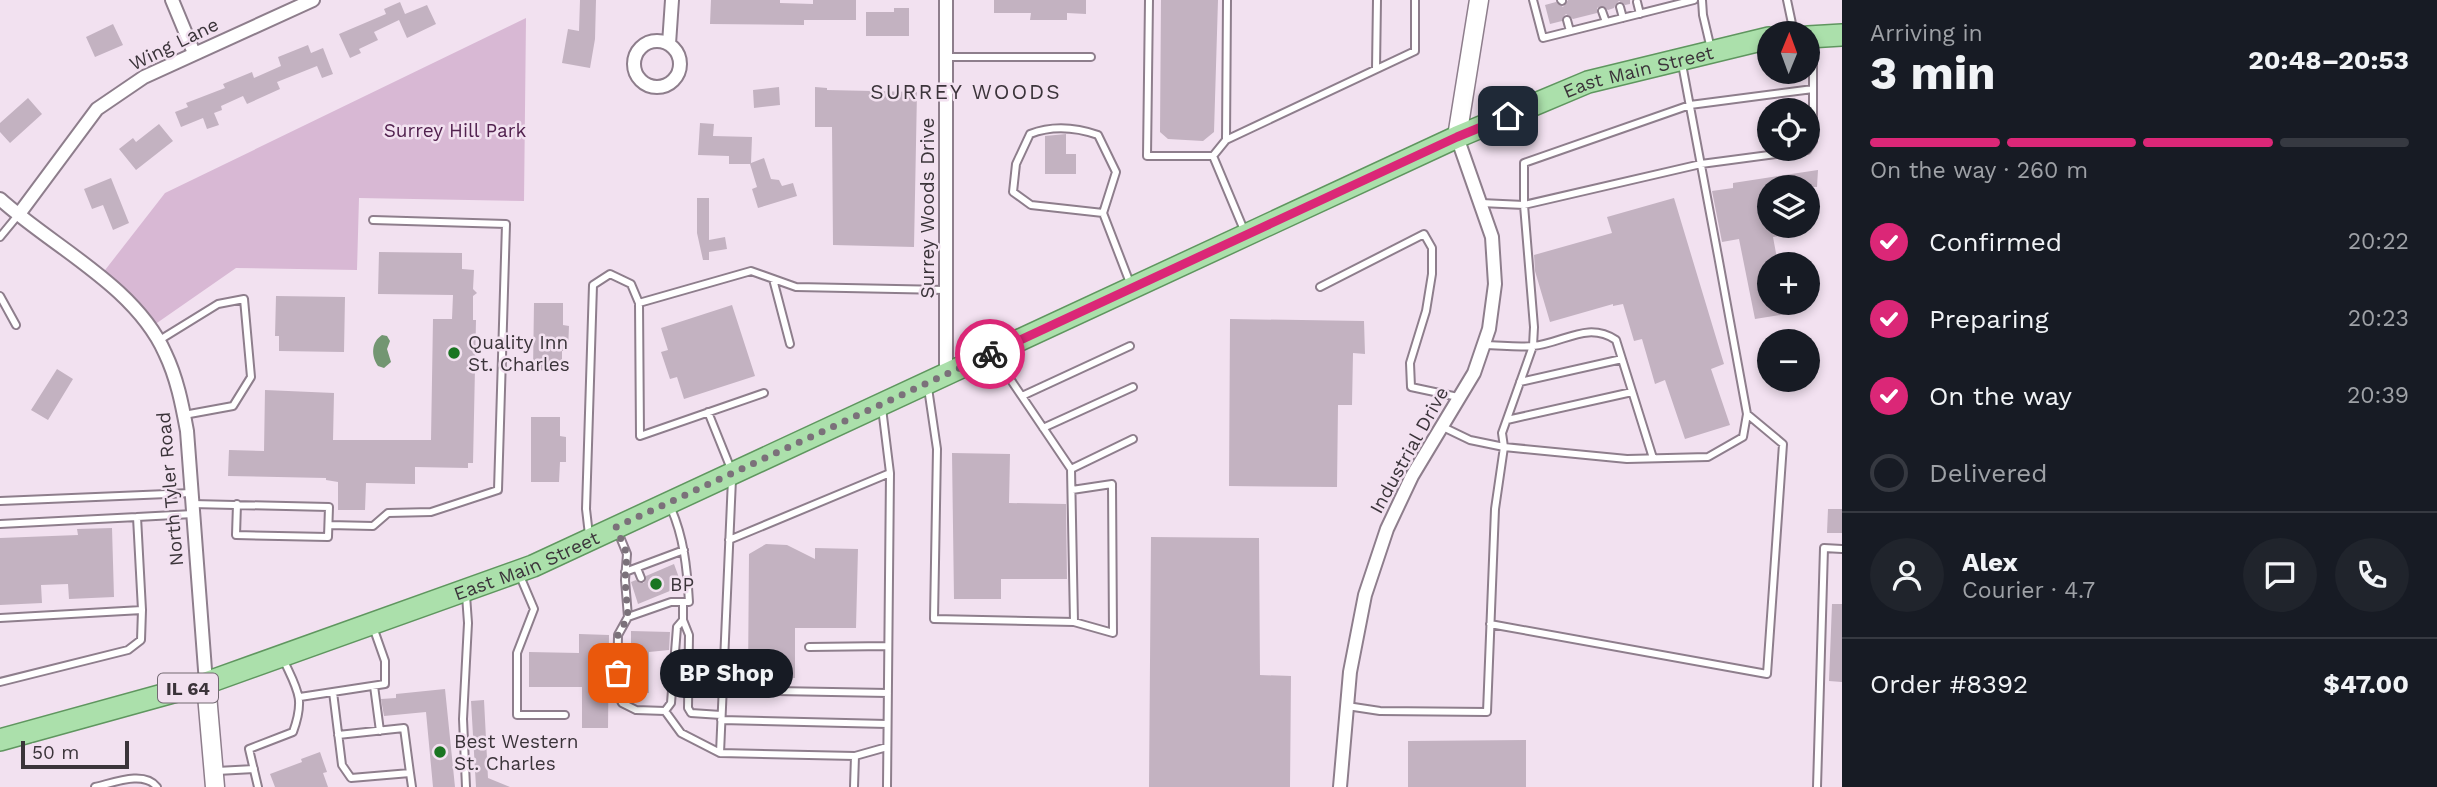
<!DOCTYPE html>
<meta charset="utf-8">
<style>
:root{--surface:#171b24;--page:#20242c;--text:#f1f3f6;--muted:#9ea1a6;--line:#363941;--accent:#db2777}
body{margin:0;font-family:"Work Sans",sans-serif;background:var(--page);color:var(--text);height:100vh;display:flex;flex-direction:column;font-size:26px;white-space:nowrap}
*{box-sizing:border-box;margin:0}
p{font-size:23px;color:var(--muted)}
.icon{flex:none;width:38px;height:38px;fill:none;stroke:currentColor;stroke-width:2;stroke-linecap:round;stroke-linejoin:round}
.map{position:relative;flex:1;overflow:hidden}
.drawer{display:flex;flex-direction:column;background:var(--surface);width:595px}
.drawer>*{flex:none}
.needle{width:46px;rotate:1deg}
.buttons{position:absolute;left:1757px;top:21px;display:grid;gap:14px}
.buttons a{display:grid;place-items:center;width:63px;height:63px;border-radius:50%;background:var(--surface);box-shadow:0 4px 10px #0003;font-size:35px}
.scale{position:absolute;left:21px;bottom:18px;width:108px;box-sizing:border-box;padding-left:7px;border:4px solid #3b343a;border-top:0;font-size:19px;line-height:24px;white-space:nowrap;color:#3b343a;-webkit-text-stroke:5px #f2e1f0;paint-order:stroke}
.pin{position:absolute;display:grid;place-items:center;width:60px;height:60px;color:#fff;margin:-30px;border-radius:14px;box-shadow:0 4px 10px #0006}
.courier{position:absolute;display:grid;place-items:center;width:70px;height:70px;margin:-35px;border:5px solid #db2777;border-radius:50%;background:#fff;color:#222;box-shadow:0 2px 9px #0007}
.bubble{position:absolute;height:49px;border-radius:24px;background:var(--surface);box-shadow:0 4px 10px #0003;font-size:23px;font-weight:700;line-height:49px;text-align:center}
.head em{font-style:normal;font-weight:700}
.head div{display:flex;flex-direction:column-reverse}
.head{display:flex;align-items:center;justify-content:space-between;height:119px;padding:0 28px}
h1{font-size:46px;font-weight:700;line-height:52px}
.bar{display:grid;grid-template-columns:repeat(4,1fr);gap:10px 7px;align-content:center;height:84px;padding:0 28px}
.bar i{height:9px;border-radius:5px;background:var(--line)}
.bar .current{background:var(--accent)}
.bar p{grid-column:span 4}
.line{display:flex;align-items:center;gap:18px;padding:0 28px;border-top:2px solid var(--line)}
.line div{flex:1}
.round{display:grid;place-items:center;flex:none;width:74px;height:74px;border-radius:37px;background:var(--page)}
ol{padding:0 28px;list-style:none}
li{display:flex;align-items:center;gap:21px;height:77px}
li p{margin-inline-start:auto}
li .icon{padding:7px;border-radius:50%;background:var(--accent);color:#fff;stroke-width:4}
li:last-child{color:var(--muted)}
li i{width:38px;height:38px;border:4px solid var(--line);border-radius:50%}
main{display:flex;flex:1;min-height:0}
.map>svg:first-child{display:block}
.green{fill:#d8b8d4}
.water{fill:#739672}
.building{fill:#c3b2c1}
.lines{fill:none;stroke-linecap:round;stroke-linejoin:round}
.lane-casing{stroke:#8e7e8c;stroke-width:10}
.street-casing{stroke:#8e7e8c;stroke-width:16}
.secondary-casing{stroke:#8e7e8c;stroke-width:21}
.primary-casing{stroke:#5f965f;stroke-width:24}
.lane{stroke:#fff;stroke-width:6}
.street{stroke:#fff;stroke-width:12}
.secondary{stroke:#fff;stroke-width:18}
.primary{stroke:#abe0ab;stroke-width:21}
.done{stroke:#7b717a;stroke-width:7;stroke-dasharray:0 12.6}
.route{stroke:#db2777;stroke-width:9}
.poi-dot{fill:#1a7522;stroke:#f2e1f0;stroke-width:2.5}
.labels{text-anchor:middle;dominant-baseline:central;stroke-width:5;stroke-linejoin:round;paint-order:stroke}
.shield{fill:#f2e1f0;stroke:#726871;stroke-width:2}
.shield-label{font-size:18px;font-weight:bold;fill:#3b343a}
.street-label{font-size:19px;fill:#3b343a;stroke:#f2e1f0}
.park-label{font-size:19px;fill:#52224f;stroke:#f2e1f0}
.poi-label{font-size:19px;fill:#3b343a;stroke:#f2e1f0;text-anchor:start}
.neighbourhood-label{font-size:21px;letter-spacing:2px;fill:#3b343a;stroke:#f2e1f0}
</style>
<main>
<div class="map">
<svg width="1842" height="787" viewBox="0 0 1842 787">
<rect width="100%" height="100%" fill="#f2e1f0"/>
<path class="green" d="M526,18L524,201L359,198L357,270L236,268L154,325L132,296L102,274L165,193Z"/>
<path class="water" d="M382,335L387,336L390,341L387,349L391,362L384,368L378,366C371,356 371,342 382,335Z"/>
<path class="building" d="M580,0H596L595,39L590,68L562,63L568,29L579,31Z
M711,0H780V3L813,4V0H856V20H804V25L710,24Z
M994,0H1086V14L1067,13V20H1030L1031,13H994Z
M1161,0H1218L1214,132L1203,141L1168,139L1160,132Z
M1568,0H1630V4L1625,5L1619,1L1616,4L1614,8L1608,10L1601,6L1597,8V13L1573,19L1566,14L1563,17L1562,21L1550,24L1545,5L1556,2L1563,7Z
M400,2L405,14L427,5L436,24L407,38L399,20L374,32L378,40L359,49L361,53L350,58L339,34L386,14L384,9Z
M894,8H909V36H866V12H894Z
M113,24L123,45L95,57L86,37Z
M308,45L311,53L323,48L333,74L322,78L317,66L277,82L280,89L247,104L243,96L221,106L222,110L214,113L219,125L207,129L203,118L181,127L175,112L188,107L186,103L225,88L223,84L252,72L254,78L281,66L278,57Z
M779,87L780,105L754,108L753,90Z
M815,87L827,88V90L917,92L914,247L833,245L832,127H815Z
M28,98L42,114L10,143L0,132V123Z
M700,123L714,124L713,136L752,137L751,163L764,158L771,179L779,180L782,186L793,183L797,196L758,208L752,189L757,187L750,164H729V156L698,155Z
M159,124L173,141L136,170L119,149L133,138L136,142Z
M1066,134V154H1076V174H1045V136Z
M1818,170L1817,187H1769V226H1804V232L1773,237L1778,264H1769V303H1785L1787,314L1755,319L1739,239L1722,242L1712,191L1733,188V183Z
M111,178L129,223L113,230L103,205L92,209L84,189Z
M697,198H709V240L725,237L727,249L709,252V260H703L697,233Z
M1674,198L1724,364L1711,369L1730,425L1685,439L1665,380L1655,384L1642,339L1634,341L1623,304L1613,306V304L1550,322L1535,271L1534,255L1612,233L1607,217Z
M379,252L462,253V269L474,270L473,289L477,293L473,296V320H476L473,463H468V468L415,467V484L366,483L365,510H338V482L326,480V478L228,476L229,450L264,451L265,390L334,393L333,440H431L433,319H452L453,295L378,294Z
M276,296L345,297L344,352L279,351V336H275Z
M534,303H563V325L569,326L568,351H562V371L533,370Z
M732,305L755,376L684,399L677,377L670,379L661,352L668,350L661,328Z
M1230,319L1364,321L1365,354L1353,353L1352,405H1338L1337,487L1229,486Z
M57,369L73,379L48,420L31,410Z
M531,417H560V436L566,437V462H560L559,482H531Z
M952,453L1010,454L1009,503L1066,504L1067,579H1001V599H954Z
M1828,509H1842V533H1827Z
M112,528L114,597L69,599L68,584L41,585L42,603L0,605V538L78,535L77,529Z
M1151,537L1259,538L1260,675L1291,676L1290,787H1149Z
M766,544L787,545L815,559V548L858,549L856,628H795V678L748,677L749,554Z
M674,564L682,586L638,604L631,582L636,580L640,583H644L646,576Z
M1832,604H1842V682L1829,681Z
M631,631L670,632L669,650L649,652V693H631Z
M579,634L609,635L608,728H582V687H529V652L579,653Z
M445,689L455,787H433L426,712L384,716L381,699L396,698V694Z
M484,700L488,778L510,787H476L471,701Z
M1526,740V787H1408V741Z
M320,752L327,772L323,773L328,787H275L270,774L302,762L301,759Z"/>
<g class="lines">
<g class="lane-casing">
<path id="lane" d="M1149,0L1147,156H1213
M1533,0L1543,38L1694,0
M1561,0L1562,1
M1702,0L1703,15L1711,49
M1787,0L1794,33
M1637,2L1640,14
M1620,7L1623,18
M1602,11L1606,22
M1567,20L1570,31
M946,57H1091
M1682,64C1704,181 1726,297 1747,414L1743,437L1708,457L1627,459L1504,447L1502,433L1533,346L1534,327L1524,205V163L1690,105L1813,89
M1376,69L1377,0
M1226,140L1227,0
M1481,203L1524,205L1701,164L1807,150L1813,141V41
M1103,213L1031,205L1013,192L1016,164L1030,134C1053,125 1075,127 1098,135L1116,172L1103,213L1130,283
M1244,230L1213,156L1226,140L1415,51V0
M0,237L19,214
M773,279L790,344
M1320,287L1424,234L1432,248V274L1426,311L1410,363L1411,387L1458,397
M0,296L16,325
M158,341L218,304L244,299L251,377L233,406L184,415
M1484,345C1500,345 1517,348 1533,346C1564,343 1587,321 1616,340L1653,458
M1520,382L1622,359
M928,388L937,449L934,619L1074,622L1071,469L994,355
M764,393L640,436L639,303L751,271L796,287L946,290
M1022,396L1130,346
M708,412L731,469
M1507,420L1632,392
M1043,428L1133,387
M1071,469L1133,439
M732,479L720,753L855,756L854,787
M1072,490L1112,484L1113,633L1074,622
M0,501L191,493
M192,504L329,507L328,537L236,535L237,504
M137,517L193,514
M0,524L137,517L142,610L0,618
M329,525L373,526L388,513L431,512L498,490L506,224L373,220
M618,532L627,554L625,580L628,617L671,602H689C687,568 684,537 670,506
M589,535L586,509L593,285L610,274L631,284L639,303
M729,540L890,473L882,408
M637,568L641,578
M625,572L684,550
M520,576L534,609L517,653V715H565
M466,595L468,623L463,719L466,787
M628,617L618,635L617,693L622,703L636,710L665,711L671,703L677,627L683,620V602
M683,620L689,635L688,708L691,713L721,715
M1490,624L1767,674L1783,444L1747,414
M809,647L888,646
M0,682L128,650L141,640L142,610
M374,686L380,731
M722,690L888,693
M333,692L342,765L351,778L410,773L412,787
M300,697L385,684V661L373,627
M1347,706L1380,711L1487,712L1495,509L1504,447L1470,440L1443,427
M665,711L681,733L720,753
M721,720L887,724
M338,735L404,728L410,773
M855,756L887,747
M217,771L254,769
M95,787C113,783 144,770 157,787
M258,787L249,749L293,732C305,699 298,691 284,661
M887,787L890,473
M1817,787L1824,548L1842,549"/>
</g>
<g class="street-casing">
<path id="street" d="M172,0L194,53
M946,0V374
M634 64a23 23 0 1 1 46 0a23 23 0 1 1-46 0Z
M669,44L672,0
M0,199C53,247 135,286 165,353C177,378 182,404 187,431L206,683
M19,214L97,109L144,77L313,0
M1340,787L1350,672L1365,595L1387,529L1412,476L1474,373L1489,329L1495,284L1492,237L1457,137"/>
</g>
<g class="secondary-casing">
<path id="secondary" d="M1457,137L1479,0
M206,683L215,787"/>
</g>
<g class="primary-casing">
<g id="primary">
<path d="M1808,37L1842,35"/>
<path id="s1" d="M0,740L206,683L533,566L1457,137L1588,82L1769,38"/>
</g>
</g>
<use href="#lane" class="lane"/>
<use href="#street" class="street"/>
<use href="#secondary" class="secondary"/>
<use href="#primary" class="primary"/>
</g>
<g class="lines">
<path class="done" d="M618,673V635L628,617L625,580L627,554L616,527L990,354"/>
<path class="route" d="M990,354L1457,137L1508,116"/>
</g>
<g class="poi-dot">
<circle cx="454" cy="353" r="7"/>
<circle cx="656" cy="584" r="7"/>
<circle cx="440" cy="752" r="7"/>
</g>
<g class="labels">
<rect class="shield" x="158" y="673.5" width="60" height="29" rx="5"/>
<g class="shield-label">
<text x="188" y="688">IL 64</text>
</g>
<g class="street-label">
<text transform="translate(174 44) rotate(-26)">Wing Lane</text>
<text stroke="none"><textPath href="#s1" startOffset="1773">East Main Street</textPath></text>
<text transform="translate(927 208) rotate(-90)">Surrey Woods Drive</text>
<text transform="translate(1409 450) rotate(-61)">Industrial Drive</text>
<text transform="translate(170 489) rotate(-95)">North Tyler Road</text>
<text stroke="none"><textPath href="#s1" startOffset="555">East Main Street</textPath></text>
</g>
<g class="park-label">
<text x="455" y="130">Surrey Hill Park</text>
</g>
<g class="poi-label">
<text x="468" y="342">Quality Inn<tspan x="468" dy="22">St. Charles</tspan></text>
<text x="670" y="584">BP</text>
<text x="454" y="741">Best Western<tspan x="454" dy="22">St. Charles</tspan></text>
</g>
<g class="neighbourhood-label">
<text x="966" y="91">SURREY WOODS</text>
</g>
</g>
</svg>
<div class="buttons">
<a><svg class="needle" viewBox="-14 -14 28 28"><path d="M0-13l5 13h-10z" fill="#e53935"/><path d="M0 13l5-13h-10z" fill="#9ea1a6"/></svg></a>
<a><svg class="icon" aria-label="locate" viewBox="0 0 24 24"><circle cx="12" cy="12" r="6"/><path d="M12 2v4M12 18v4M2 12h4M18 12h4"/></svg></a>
<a><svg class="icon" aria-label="layers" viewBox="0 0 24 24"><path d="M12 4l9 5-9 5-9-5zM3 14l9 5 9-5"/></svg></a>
<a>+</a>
<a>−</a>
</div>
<div class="scale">50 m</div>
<div class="pin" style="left:618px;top:673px;background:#ea580c"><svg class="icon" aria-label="bag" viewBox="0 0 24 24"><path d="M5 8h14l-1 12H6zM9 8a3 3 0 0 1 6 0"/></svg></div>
<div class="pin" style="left:1508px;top:116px;background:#1f2937"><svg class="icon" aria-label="home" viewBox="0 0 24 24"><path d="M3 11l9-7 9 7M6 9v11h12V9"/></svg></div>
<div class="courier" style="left:990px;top:354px"><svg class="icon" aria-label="bike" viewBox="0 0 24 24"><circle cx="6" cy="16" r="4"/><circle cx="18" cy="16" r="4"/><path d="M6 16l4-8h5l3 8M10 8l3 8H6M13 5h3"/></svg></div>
<div class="bubble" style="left:660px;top:649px;width:133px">BP Shop</div>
</div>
<section class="drawer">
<div class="head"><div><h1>3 min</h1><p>Arriving in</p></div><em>20:48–20:53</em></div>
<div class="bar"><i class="current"></i><i class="current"></i><i class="current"></i><i></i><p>On the way · 260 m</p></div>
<ol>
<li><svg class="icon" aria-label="check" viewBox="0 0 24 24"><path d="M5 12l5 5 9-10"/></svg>Confirmed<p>20:22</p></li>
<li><svg class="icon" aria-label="check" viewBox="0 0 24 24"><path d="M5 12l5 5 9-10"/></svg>Preparing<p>20:23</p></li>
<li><svg class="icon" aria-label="check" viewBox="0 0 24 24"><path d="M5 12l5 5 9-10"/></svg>On the way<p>20:39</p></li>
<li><i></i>Delivered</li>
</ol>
<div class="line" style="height:126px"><a class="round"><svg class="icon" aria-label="person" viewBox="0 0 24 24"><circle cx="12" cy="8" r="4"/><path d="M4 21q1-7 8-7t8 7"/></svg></a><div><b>Alex</b><p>Courier · 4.7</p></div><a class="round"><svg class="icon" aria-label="chat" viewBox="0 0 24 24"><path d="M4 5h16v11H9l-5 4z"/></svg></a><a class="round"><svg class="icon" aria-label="phone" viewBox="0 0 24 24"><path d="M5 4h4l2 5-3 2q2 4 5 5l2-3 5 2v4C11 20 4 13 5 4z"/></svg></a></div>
<div class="line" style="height:91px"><div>Order #8392</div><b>$47.00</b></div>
</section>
</main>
